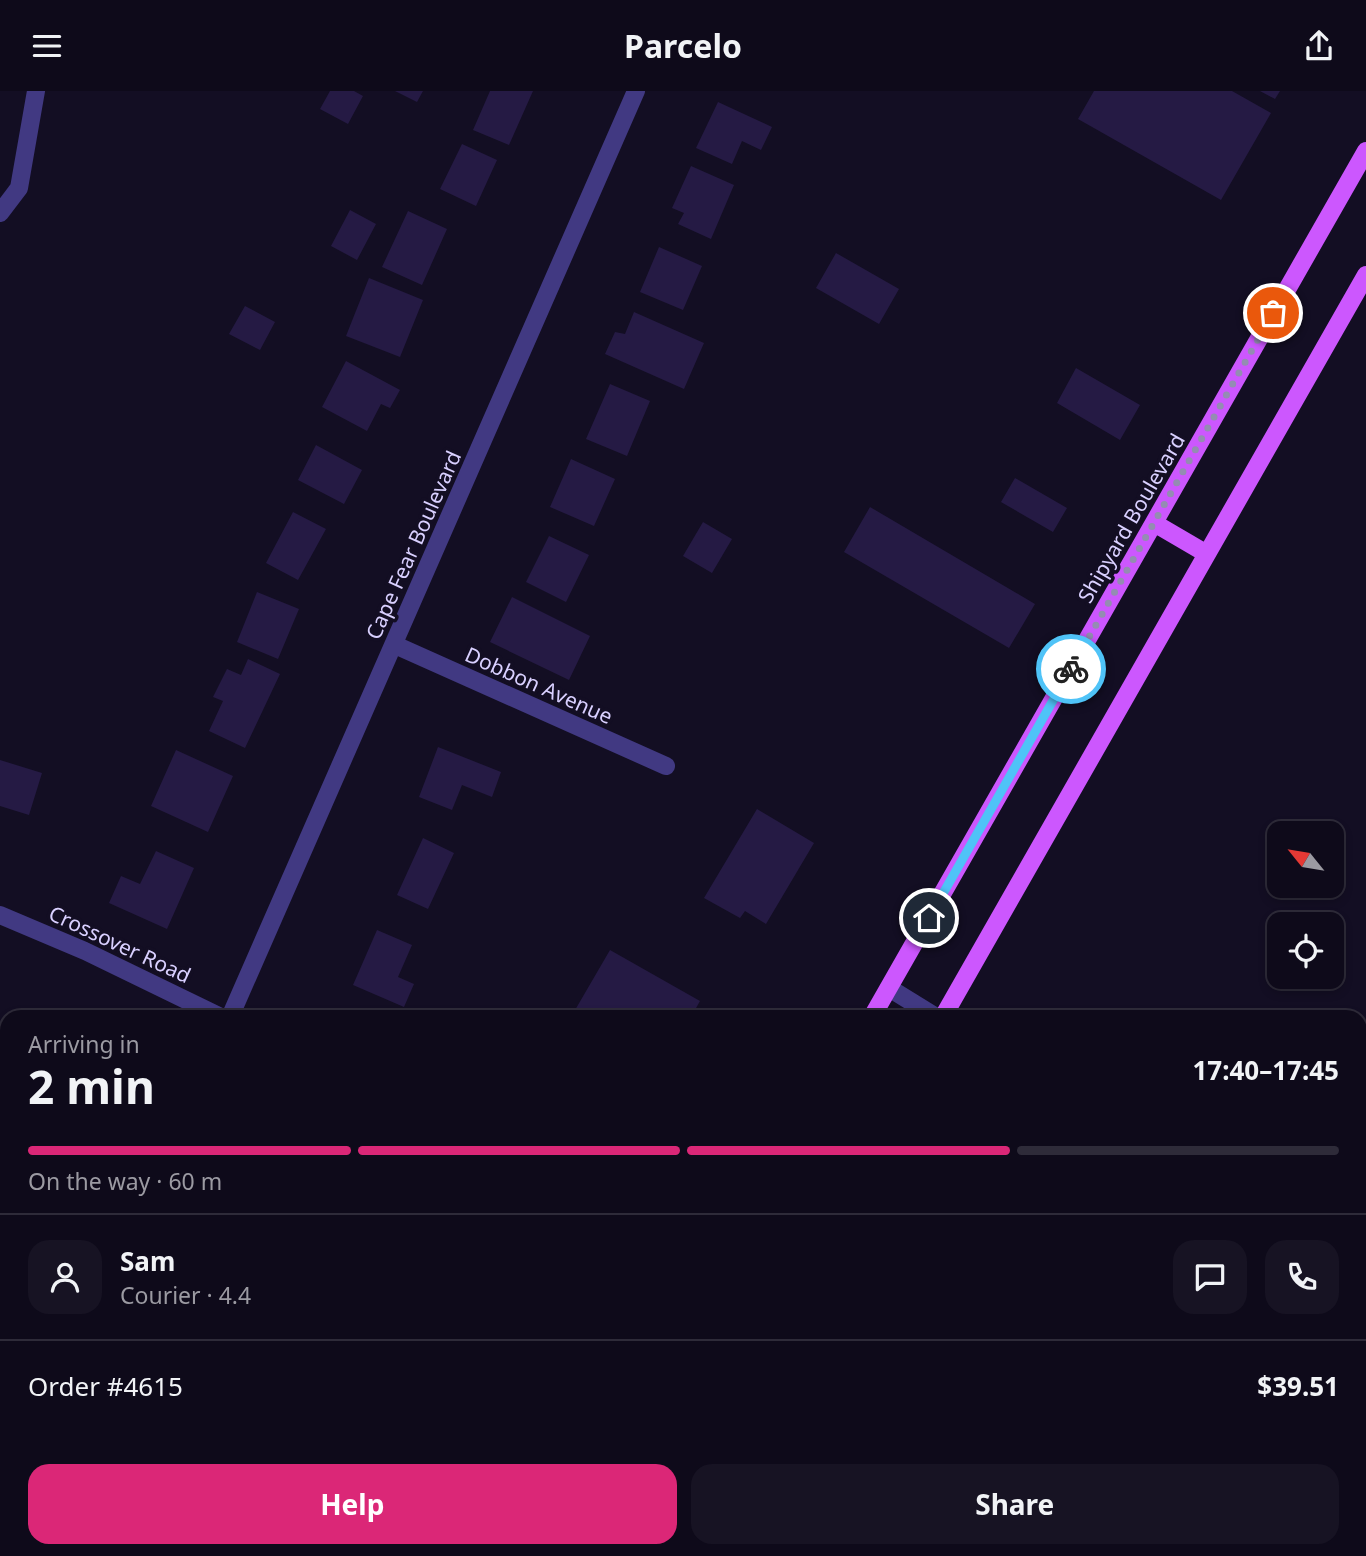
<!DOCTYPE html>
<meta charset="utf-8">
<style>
:root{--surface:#0e0a1a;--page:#171323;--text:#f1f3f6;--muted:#9b9aa2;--line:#2e2b39;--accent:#db2777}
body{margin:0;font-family:"Noto Sans",sans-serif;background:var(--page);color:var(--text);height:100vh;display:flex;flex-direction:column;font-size:26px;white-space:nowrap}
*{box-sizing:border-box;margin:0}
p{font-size:23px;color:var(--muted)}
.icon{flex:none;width:38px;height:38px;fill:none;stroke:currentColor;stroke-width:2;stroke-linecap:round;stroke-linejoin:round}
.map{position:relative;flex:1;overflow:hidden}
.panel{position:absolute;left:0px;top:919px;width:1367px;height:548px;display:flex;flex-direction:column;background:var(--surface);border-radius:21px 21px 0 0;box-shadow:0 4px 10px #0003,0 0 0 2px var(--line)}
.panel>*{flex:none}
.needle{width:46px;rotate:300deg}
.controls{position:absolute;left:1267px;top:730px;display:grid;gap:14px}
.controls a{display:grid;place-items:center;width:77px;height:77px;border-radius:14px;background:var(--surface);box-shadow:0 4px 10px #0003,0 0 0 2px var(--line);font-size:35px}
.pin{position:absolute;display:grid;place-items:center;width:60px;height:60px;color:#fff;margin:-30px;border:4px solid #fff;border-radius:50%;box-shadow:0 2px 7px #0007}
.courier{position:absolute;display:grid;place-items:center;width:70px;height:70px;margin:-35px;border:5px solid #4fc3f7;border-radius:50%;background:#fff;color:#222;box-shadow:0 2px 9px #0007}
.headline em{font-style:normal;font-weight:700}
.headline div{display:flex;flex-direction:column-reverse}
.headline{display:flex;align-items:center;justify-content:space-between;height:119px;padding:0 28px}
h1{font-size:46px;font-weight:700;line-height:52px}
.bar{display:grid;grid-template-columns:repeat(4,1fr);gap:10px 7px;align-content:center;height:84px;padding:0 28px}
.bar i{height:9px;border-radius:5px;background:var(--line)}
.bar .current{background:var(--accent)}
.bar p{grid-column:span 4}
.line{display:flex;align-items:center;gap:18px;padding:0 28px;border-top:2px solid var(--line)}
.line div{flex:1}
.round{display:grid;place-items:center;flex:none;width:74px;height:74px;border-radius:21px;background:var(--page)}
.button{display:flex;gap:14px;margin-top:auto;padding:14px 28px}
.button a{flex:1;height:80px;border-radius:21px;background:var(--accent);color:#fff;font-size:28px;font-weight:700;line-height:80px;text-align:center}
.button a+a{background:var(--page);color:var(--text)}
header{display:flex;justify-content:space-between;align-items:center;height:91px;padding:0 28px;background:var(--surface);font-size:32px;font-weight:700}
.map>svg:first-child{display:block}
.building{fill:#251a44}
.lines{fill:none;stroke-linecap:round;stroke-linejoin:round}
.minor{stroke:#413982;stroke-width:18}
.major{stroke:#cc57fe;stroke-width:18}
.done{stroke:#948cb2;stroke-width:7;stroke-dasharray:0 12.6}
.route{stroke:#4fc3f7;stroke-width:9}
.labels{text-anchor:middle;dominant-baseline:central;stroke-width:7;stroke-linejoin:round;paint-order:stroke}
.street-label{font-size:21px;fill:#d9d0ff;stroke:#130e23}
</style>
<header><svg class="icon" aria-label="menu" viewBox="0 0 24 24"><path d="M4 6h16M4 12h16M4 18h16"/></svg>Parcelo<svg class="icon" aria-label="share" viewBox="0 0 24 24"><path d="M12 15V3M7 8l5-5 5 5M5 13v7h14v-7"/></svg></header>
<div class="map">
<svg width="1366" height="1465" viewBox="0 0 1366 1465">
<rect width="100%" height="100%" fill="#130e23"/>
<path class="building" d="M330,0H354L363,5L348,33L320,18Z
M395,0H423L417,11Z
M490,0H533L509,54L473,39Z
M1094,0H1232L1271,22L1221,109L1078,28Z
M1260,0H1280L1275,8Z
M718,11L772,36L761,59L742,50L732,73L696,57Z
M462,53L497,69L476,115L440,98Z
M691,75L734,94L711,148L678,133L684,122L672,117Z
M350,119L376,133L357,169L331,155Z
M408,120L447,138L422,194L382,176Z
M659,156L702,175L683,219L640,201Z
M836,162L899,198L879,233L816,197Z
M369,187L423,209L400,266L346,245Z
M245,215L275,231L260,259L229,243Z
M634,221L704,252L684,298L605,263L615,241L625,243Z
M346,270L400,299L390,317L381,313L367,340L322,316Z
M1076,277L1140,314L1120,349L1057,312Z
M610,293L650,310L627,365L586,348Z
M316,354L362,379L344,413L298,389Z
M571,368L615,388L594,435L550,416Z
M1015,387L1067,417L1053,441L1001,411Z
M870,416L1035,513L1009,557L844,461Z
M293,421L326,438L298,489L266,472Z
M703,431L732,448L712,482L683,465Z
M549,445L589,464L566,511L526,491Z
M257,501L299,518L278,568L237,551Z
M512,506L590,545L569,589L490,551Z
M248,568L280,583L245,657L209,640L223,610L213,606L227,578L241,584Z
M438,656L501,681L492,706L462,694L452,719L419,706Z
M176,659L233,685L208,741L151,715Z
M0,669L42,682L29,724L0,715Z
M757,718L814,752L766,833L745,820L740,827L704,807Z
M423,747L454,762L428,818L397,804Z
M156,760L194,777L167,838L109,812L121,785L140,793Z
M377,839L412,854L398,886L414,893L404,916L353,894Z
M610,859L700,910L691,926H571Z
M88,917L103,926H83Z
M1366,1120V1199L1360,1210V1132Z
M0,1195L7,1198V1231L0,1228Z
M1360,1450L1366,1453V1465H1347L1350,1460H1360Z
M261,1460H438L435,1465H258Z
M810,1460H930L927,1465H819Z
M1175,1460H1216L1212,1465H1171Z"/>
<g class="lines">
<path class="minor" d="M0,122L19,97L36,0
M395,554L666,675
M0,824L85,860L221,926
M889,897L936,926
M230,926L636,0
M1360,1025L1366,1014
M1110,1465L1113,1460"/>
<path class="major" d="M1154,432L1207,463
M872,926L1366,60
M943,926L1366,184
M565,1465L568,1460
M636,1465L639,1460"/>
</g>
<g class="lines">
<path class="done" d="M1071,578L1273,222"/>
<path class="route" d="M929,827L1071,578"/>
</g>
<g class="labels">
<g class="street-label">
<text transform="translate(1131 427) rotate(-60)">Shipyard Boulevard</text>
<text transform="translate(413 454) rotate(-66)">Cape Fear Boulevard</text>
<text transform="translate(539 594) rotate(24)">Dobbon Avenue</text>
<text transform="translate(120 853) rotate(25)">Crossover Road</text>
</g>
</g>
</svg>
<div class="controls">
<a><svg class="needle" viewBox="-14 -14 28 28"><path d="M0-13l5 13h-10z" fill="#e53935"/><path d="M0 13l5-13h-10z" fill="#9b9aa2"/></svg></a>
<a><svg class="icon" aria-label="locate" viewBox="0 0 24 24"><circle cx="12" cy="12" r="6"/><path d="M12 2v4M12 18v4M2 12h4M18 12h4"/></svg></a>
</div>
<div class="pin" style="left:1273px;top:222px;background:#ea580c"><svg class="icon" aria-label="bag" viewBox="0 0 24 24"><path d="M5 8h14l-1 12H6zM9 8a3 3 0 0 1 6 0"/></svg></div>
<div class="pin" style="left:929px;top:827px;background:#1f2937"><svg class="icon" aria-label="home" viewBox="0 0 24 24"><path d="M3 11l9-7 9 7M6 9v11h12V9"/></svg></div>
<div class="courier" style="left:1071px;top:578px"><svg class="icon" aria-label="bike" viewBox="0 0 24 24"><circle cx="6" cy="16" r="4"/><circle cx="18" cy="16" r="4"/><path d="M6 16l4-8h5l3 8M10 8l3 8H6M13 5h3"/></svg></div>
<section class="panel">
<div class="headline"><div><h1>2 min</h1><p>Arriving in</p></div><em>17:40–17:45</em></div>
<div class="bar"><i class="current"></i><i class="current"></i><i class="current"></i><i></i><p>On the way · 60 m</p></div>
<div class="line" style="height:126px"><a class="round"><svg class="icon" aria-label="person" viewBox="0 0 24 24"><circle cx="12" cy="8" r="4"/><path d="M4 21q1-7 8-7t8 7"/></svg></a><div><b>Sam</b><p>Courier · 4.4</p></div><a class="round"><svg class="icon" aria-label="chat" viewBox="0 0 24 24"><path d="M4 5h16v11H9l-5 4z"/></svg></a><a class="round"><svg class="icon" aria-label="phone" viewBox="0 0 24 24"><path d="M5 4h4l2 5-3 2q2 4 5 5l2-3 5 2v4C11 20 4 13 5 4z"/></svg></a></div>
<div class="line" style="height:91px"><div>Order #4615</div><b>$39.51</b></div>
<div class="button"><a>Help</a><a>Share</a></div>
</section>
</div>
